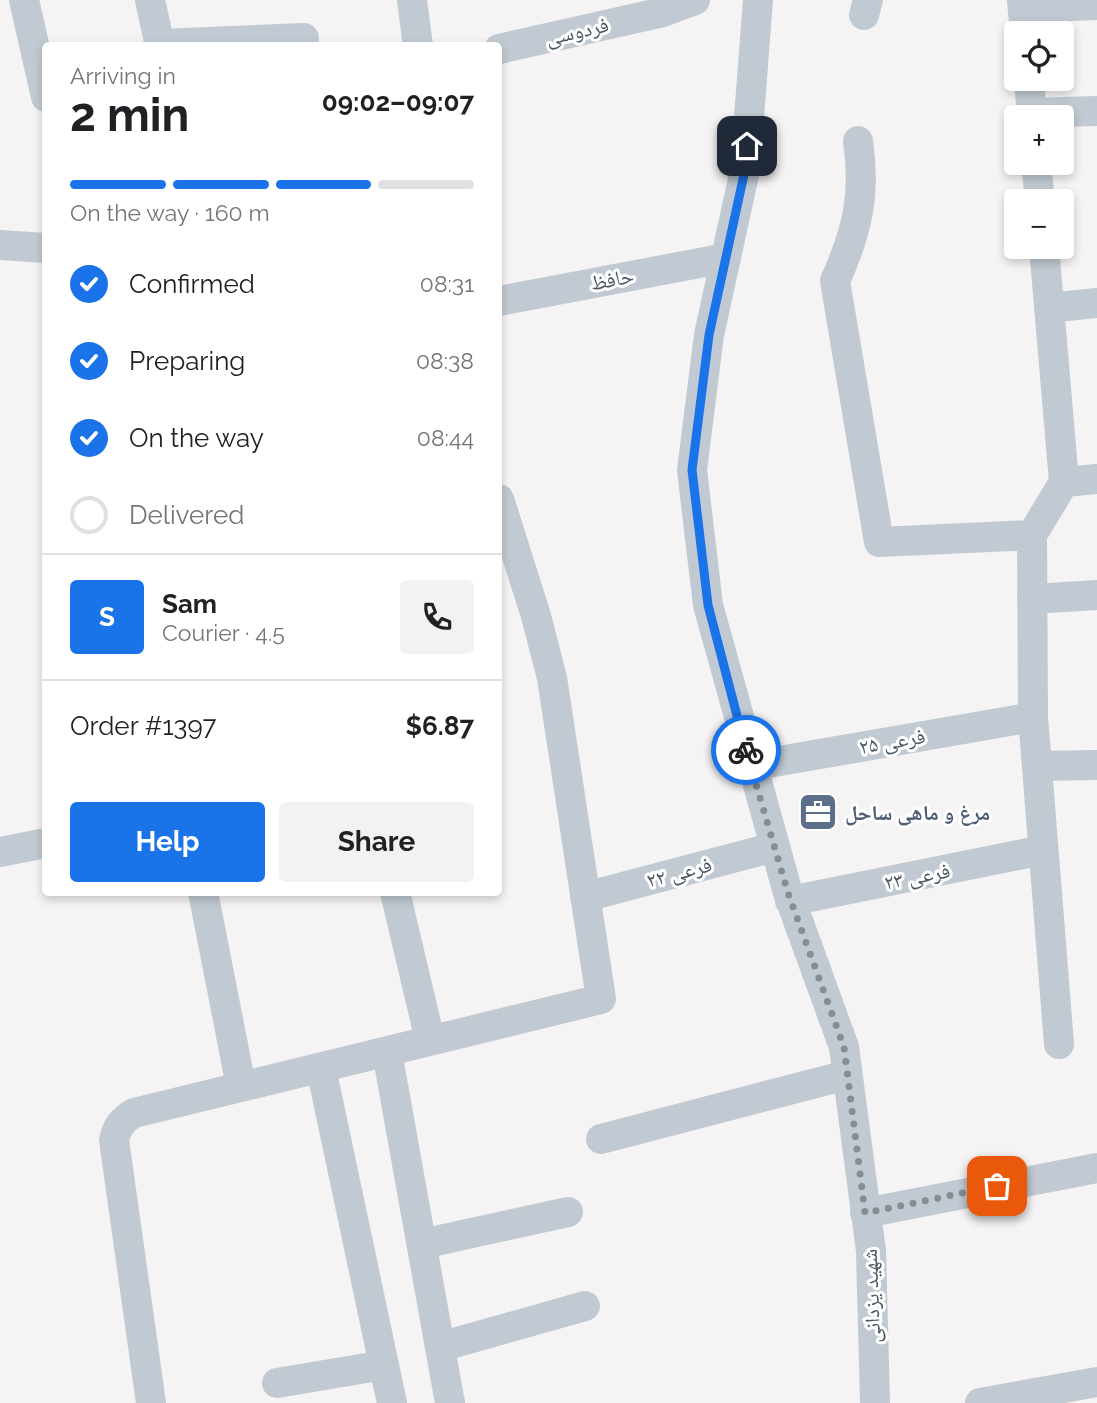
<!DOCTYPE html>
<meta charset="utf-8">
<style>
:root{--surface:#fff;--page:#f2f2f2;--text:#202124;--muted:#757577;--line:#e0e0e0;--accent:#1a73e8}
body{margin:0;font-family:Raleway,"Noto Naskh Arabic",sans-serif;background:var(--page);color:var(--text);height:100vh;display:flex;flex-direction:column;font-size:26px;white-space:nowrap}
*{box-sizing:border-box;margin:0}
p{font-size:23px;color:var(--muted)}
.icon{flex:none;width:38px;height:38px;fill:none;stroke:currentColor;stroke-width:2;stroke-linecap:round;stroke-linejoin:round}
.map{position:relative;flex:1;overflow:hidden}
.drawer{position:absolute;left:42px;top:42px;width:460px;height:854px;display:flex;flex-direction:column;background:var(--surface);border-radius:7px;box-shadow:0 4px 10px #0003}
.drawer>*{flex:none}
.fabs{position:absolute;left:1004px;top:21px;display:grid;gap:14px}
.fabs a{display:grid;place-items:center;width:70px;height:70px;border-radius:7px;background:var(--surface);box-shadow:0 4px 10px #0003;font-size:35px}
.pin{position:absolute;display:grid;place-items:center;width:60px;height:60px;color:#fff;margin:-30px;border-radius:14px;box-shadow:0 4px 10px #0006}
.courier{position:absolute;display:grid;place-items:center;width:70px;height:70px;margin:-35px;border:5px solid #1a73e8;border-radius:50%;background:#fff;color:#222;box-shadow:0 2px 9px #0007}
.overview em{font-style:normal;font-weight:700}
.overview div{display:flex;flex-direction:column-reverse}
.overview{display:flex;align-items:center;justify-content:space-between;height:119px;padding:0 28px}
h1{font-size:46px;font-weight:700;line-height:52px}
.bar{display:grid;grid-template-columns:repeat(4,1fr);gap:10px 7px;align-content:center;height:84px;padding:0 28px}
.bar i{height:9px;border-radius:5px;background:var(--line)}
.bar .current{background:var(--accent)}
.bar p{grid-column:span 4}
.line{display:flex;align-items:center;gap:18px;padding:0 28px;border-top:2px solid var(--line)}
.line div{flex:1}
.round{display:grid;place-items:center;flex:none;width:74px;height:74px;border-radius:7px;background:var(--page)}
ol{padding:0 28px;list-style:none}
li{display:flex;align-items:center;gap:21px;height:77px}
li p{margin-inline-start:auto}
li .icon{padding:7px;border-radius:50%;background:var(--accent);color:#fff;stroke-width:4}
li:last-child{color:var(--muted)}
li i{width:38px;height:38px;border:4px solid var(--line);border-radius:50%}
.cta{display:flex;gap:14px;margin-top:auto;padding:14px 28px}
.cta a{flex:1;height:80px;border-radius:7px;background:var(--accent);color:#fff;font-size:28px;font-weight:700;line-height:80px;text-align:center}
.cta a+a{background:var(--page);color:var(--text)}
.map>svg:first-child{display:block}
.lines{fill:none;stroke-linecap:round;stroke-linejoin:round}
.minor{stroke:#c1cad2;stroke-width:30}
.done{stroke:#868d94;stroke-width:7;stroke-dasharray:0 12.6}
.route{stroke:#1a73e8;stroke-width:9}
.labels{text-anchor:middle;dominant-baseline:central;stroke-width:6;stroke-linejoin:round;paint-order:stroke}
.street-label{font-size:21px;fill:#4a5661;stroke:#fff}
.service-label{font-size:21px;font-weight:bold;fill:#4e5e75;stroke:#fff;text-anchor:start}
</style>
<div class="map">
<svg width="1097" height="1403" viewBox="0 0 1097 1403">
<rect width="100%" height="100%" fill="#f5f3f3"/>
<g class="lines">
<path class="minor" d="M24,0L46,97
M150,0L160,46
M412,0L418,46
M758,0L745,170L709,335L692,470L708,605L788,893L844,1047L871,1251L875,1403
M864,15L868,0
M1025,33L1022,1L1047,7L1097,5
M160,44L304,38
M499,49L663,12L695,0
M1029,79L1032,117
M1032,113L1097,111
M858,141C866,194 857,232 835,281L879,542L1032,535L1064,482L1097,479
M1036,163L1040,201
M0,245L46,248
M1044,247L1064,482
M499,301L726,258
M1049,308L1097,303
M1032,535L1033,717L1059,1044
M1032,599L1097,595
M751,766L1033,717
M1038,766L1097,765
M0,852L46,843
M203,892L241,1086
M395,892L430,1040
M585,897L774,847
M790,901L1043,850
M387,1052L450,1403
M321,1068L392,1403
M601,1139L847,1075
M865,1213L1097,1168
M422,1244L568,1212
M440,1347L585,1306
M277,1383L384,1365
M151,1403L114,1140C117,1127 122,1120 134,1113L601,999L552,678L536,616L499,499
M980,1403L1097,1382"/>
</g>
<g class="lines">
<path class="done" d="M746,750L788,893L844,1047L865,1213L997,1186"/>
<path class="route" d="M746,750L708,605L692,470L709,335L745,170L747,146"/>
</g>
<defs>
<g id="office-square" transform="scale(2.0125)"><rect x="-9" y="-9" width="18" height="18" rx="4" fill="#5c6f8a" stroke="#fff"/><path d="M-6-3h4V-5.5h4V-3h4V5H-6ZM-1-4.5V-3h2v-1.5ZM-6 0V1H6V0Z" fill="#fff"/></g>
</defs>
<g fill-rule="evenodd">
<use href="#office-square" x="818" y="812"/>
</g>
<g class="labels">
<g class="street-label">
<text transform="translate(577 31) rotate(-13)">فردوسی</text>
<text transform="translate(612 279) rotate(-11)">حافظ</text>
<text transform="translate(892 741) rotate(-10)">فرعی ۲۵</text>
<text transform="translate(679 872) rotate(-15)">فرعی ۲۲</text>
<text transform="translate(917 876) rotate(-11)">فرعی ۲۳</text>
<text transform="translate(871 1296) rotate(-92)">شهید یزدانی</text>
</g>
<g class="service-label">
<text x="845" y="812">مرغ و ماهی ساحل</text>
</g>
</g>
</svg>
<div class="fabs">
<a><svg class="icon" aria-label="locate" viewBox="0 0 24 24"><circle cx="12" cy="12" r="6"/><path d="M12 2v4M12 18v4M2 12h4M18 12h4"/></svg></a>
<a>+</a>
<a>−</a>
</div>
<div class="pin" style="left:997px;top:1186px;background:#ea580c"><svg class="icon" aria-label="bag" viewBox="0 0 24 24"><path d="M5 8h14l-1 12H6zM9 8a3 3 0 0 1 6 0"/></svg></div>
<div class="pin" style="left:747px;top:146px;background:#1f2937"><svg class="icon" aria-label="home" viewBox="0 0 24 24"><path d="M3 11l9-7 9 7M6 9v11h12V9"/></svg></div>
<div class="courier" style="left:746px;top:750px"><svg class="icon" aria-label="bike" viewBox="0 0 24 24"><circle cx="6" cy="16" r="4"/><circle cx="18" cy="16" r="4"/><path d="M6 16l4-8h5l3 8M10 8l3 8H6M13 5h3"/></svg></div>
<section class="drawer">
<div class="overview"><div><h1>2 min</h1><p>Arriving in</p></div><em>09:02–09:07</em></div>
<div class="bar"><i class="current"></i><i class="current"></i><i class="current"></i><i></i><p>On the way · 160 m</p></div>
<ol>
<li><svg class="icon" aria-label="check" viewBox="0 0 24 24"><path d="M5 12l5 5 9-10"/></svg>Confirmed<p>08:31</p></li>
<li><svg class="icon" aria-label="check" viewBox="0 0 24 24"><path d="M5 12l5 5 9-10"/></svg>Preparing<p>08:38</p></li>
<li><svg class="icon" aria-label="check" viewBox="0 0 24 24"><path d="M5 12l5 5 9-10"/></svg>On the way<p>08:44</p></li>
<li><i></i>Delivered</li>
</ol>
<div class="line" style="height:126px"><b class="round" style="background:var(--accent);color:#fff">S</b><div><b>Sam</b><p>Courier · 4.5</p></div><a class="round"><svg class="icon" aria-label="phone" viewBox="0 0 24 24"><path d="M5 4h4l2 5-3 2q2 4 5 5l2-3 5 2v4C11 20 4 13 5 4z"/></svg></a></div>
<div class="line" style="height:91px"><div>Order #1397</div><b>$6.87</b></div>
<div class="cta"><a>Help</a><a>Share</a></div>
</section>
</div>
